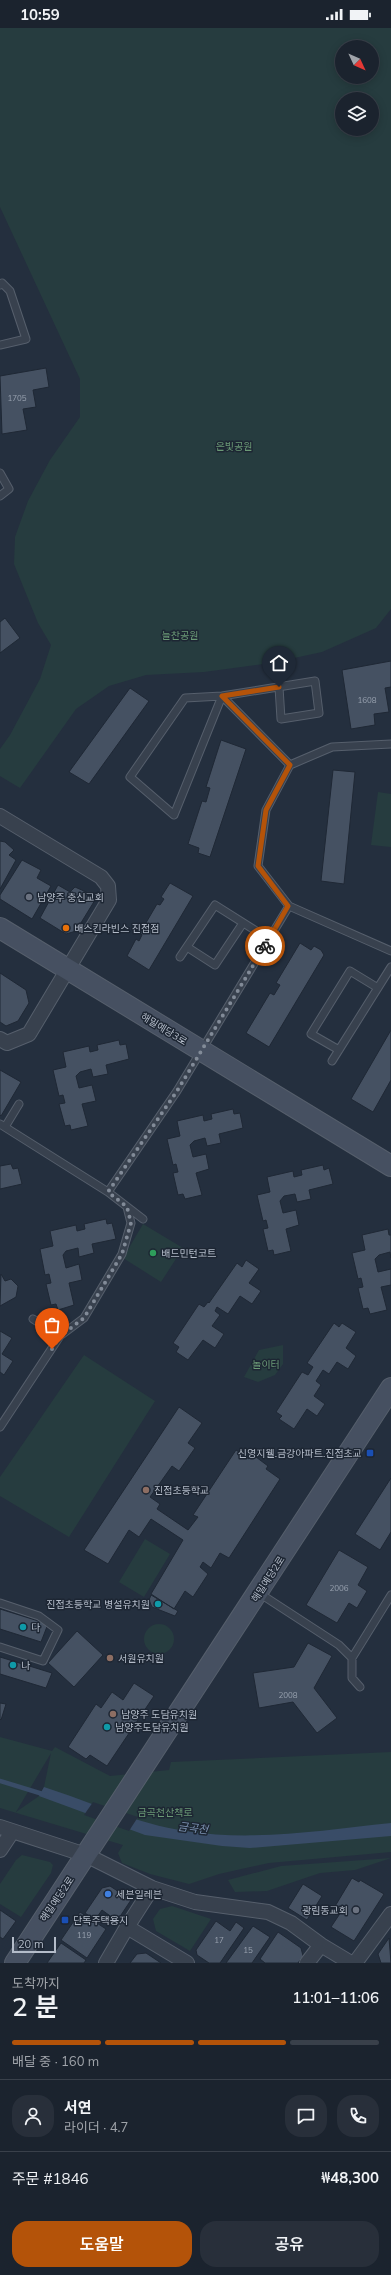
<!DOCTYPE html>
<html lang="ko">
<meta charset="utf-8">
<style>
:root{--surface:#1b232e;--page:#282f3a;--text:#f1f3f6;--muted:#a0a4aa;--line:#39404a;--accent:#b45309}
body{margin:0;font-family:Mulish,"Noto Sans KR",sans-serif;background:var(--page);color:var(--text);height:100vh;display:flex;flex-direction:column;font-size:15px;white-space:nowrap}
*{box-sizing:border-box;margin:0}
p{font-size:13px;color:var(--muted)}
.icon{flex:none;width:22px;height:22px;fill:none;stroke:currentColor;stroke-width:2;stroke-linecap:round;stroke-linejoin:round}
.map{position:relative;height:1935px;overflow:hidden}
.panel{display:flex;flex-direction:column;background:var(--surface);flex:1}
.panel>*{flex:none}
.needle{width:26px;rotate:134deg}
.fabs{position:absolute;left:335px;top:12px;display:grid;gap:8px}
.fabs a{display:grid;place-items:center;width:44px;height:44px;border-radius:50%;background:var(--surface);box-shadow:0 2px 10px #0003,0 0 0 1px var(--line);font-size:20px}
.scale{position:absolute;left:12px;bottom:10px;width:44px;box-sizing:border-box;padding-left:4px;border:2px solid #b4bcc9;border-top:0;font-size:11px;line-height:14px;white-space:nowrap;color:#b4bcc9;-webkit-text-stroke:3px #1d2633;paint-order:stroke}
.pin{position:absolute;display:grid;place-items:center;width:34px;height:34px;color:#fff;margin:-41px -17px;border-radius:50% 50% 50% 0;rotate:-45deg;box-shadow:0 0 4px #0007}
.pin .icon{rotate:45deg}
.courier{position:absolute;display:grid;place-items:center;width:40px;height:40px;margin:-20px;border:3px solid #b45309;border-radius:50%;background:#fff;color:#222;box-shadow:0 1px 5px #0007}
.head em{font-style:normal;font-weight:600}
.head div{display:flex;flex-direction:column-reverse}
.head{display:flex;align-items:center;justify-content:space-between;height:68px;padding:0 12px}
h1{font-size:26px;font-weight:600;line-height:30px}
.bar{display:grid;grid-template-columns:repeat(4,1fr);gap:6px 4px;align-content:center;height:48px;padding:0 12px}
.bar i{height:5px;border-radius:3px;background:var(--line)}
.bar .on{background:var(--accent)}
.bar p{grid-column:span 4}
.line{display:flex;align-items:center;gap:10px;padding:0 12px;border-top:1px solid var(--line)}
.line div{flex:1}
.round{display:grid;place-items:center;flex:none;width:42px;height:42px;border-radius:16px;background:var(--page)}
.button{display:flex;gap:8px;margin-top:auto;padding:8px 12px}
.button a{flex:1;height:46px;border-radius:16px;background:var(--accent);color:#fff;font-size:16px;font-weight:600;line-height:46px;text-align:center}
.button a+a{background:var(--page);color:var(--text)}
.status{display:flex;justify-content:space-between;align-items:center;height:28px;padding:0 20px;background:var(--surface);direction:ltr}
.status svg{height:11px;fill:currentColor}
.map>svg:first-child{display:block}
.green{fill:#263c3f;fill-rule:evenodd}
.water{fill:#394c67}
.pier{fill:#242f3e}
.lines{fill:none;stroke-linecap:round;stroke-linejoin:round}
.stream{stroke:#394c67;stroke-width:4.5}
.building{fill:#455162;stroke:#1f2835}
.lane-casing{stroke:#565f6c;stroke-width:9}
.street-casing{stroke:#565f6c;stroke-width:16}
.secondary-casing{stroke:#565f6c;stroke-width:22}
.lane{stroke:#38414e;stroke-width:7}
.street{stroke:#38414e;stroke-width:14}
.secondary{stroke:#465061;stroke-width:20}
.done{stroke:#828b98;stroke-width:4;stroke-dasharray:0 7.2}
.route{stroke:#b45309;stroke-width:5}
.worship-dot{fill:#6b7280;stroke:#1d2633;stroke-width:1.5}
.food-dot{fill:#e8710a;stroke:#1d2633;stroke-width:1.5}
.leisure-dot{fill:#2e9e5b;stroke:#1d2633;stroke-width:1.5}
.transit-dot{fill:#1a4fb4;stroke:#1d2633;stroke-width:1.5}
.education-dot{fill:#8d6e63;stroke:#1d2633;stroke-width:1.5}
.culture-dot{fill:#0f9aa8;stroke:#1d2633;stroke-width:1.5}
.shop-dot{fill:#3f7fe0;stroke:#1d2633;stroke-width:1.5}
.labels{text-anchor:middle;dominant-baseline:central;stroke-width:3;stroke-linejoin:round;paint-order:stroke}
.number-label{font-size:8px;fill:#98a1af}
.park-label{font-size:10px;fill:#6b9a76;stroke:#1d2633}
.poi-label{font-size:10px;fill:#b4bcc9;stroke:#1d2633;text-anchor:start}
.street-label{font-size:10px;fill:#b4bcc9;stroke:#1d2633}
.water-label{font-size:11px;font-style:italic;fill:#7c92b1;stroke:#1d2633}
</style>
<div class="status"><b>10:59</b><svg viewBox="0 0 49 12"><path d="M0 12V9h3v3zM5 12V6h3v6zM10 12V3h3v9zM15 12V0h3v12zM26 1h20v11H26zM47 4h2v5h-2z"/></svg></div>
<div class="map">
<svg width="391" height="1935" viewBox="0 0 391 1935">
<rect width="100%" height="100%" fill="#242f3e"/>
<path class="green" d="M0,0H391V581L376,600L322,624L271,635L204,644L146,647L109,658L76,681L20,760L0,748V721L10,707L40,651L51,617L38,595L14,536L15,509L28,473L50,432L80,389V351L0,179ZM342,19H372V49H342ZM342,71H372V101H342Z
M378,764L391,766V819L371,817Z
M143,1196L183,1220L161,1254L123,1230Z
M283,1317V1336L275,1347L258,1354L244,1349L259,1322Z
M84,1327L155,1373L69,1509L0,1468V1449Z
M145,1511L170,1526L144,1569L119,1554Z
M144 1611a15 15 0 1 1 30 0a15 15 0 1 1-30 0Z
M0,1709L52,1723L55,1719L110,1748L169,1742L171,1734L391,1724V1824L269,1835L219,1846L189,1856L150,1846L122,1835L118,1825L123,1817L0,1780ZM51,1725L44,1759L39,1768L16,1784Z
M22,1827L50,1834L53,1837L51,1845L21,1889L0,1876V1856L16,1832Z
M391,1830L355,1842L320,1845L267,1863L235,1864L228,1852L281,1838Z
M172,1878L211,1891L190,1923L156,1903L153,1891L160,1881Z"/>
<path class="water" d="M44,1759C91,1774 137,1796 186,1803C254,1814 323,1802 391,1795V1808L250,1820L222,1818L145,1807L39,1768Z"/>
<path class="pier" d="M93,1774L138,1789L129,1803L84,1787Z"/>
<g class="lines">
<path class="stream" d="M0,1753L46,1767"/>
</g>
<path class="building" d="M46,340L49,359L33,362L36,379L23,381L27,402L2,406L0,348Z
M5,590L20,610L0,625V594Z
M391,633V659L385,660L389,684L374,686L375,697L351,701L342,642Z
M130,660L149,673L89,756L69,744Z
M221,712L246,721L210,829L198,825L199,820L188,816L202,773L206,774L210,760L206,759Z
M333,742L355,744L344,856L321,853Z
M0,813L5,814L14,822L9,827L16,832L0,861Z
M22,832L41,842L37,850L51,858L32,891L0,871V867Z
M170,855L193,868L149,942L127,928L136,911L139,913L142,907L140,905L157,876L160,877L164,871L161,869Z
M58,857L70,864L75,859L93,867L95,872L76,903L66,906L40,890Z
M300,915L311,922L314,918L321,922L324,927L269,1019L246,1005L270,965L274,967L280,957L276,955Z
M0,945L26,962L29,975L18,993L6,998L0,994Z
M391,1002V1052L373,1084L351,1071Z
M119,1012L120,1017L126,1016L129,1031L106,1037L108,1046L93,1049L91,1041L80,1044L76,1048L79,1060L92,1057L96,1073L82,1076L88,1098L71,1102L70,1097L65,1098L59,1076L65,1075L63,1067L59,1068L53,1042L66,1039L63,1024L89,1018L90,1024L98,1022L97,1017Z
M0,1042L21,1054L1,1088L0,1087Z
M233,1081L234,1086L240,1085L243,1100L219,1106L221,1115L207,1118L205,1110L194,1113L190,1117L193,1129L206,1126L209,1141L196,1145L202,1167L185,1171L183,1166L178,1167L173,1145L178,1144L176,1136L173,1137L167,1111L180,1108L177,1093L203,1087L204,1093L212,1091L211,1086Z
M11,1136L13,1141L18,1140L22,1156L0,1161V1138Z
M323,1137L324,1142L329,1140L333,1156L309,1162L311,1171L297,1174L295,1166L284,1168L280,1173L283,1185L296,1182L299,1197L286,1201L291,1223L274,1227L273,1222L268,1223L263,1201L268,1200L266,1192L263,1193L257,1167L270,1164L267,1149L293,1143L294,1149L302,1147L301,1142Z
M106,1191L107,1196L112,1195L116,1211L92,1216L94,1225L79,1229L78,1220L66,1223L63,1227L66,1240L79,1236L82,1252L69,1255L74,1277L58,1282L56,1276L51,1277L46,1256L51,1255L49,1246L45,1247L40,1221L53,1218L50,1203L76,1197L77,1203L85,1201L84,1196Z
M388,1201L389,1207H391V1230L390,1224L379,1227L375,1231L378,1244L391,1241V1257L381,1259L387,1282L370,1286L368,1280L363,1281L358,1260L363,1259L361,1250L358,1251L352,1225L365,1222L362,1207Z
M246,1232L259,1241L249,1255L261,1263L252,1276L240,1268L228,1286L217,1279L215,1283L220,1287L212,1298L224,1306L215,1320L203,1312L188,1332L176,1324L179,1319L173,1315L199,1276L204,1279L208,1274L209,1275L237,1235L242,1239Z
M1,1246L5,1253L11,1251L18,1258L16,1269L0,1278Z
M334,1295L339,1299L342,1295L356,1304L346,1320L356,1328L348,1341L337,1334L329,1346L323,1342L316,1353L321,1357L314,1368L325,1376L317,1388L307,1381L294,1401L279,1391L282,1388L276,1384L302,1344L308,1347L313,1339L307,1335Z
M0,1303L12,1310L2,1326L13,1333L4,1347L0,1344Z
M179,1379L202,1395L188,1415L195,1420L179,1443L172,1438L150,1469L160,1476L157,1481L188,1502L198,1489L193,1487L236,1422L249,1431L252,1426L268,1438L266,1441L280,1451L229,1530L220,1525L211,1540L203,1534L200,1539L208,1546L193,1569L185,1563L174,1581L151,1566L183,1512L151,1491L139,1509L129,1502L108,1536L84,1522Z
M391,1450V1504L380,1522L355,1506Z
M339,1522L368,1539L358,1557L367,1563L357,1580L349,1575L337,1595L306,1577Z
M151,1567L178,1583L175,1588L152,1579L149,1572Z
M0,1581L48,1596L41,1614L0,1601Z
M77,1603L103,1627L74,1659L48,1635Z
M308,1615L332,1628L314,1660L337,1690L317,1705L293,1674L259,1680L253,1645L294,1639Z
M0,1629L52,1645L46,1660L0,1646Z
M134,1655L154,1668L107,1738L90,1727L86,1731L68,1719L96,1676L101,1680L112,1664L123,1672Z
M0,1675L6,1676L1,1692L0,1691Z
M352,1850L359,1854L360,1852L384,1866L354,1913L331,1899L341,1884L334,1880Z
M303,1856L322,1868L307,1892L288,1880Z
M110,1858L131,1872L117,1893L102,1882L95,1892L85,1885L102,1860Z
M0,1882L16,1893L3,1911L0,1909Z
M80,1884L106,1901L87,1930L61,1912Z
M216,1893L230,1903L236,1894L244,1900L220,1935H209L197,1927L196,1922Z
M253,1898L270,1909L252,1935H226Z
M278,1904L301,1920L303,1928L298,1935H265L260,1931Z
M389,1910L391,1935H381L378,1926Z
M61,1915L86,1932L84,1935H47Z
M146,1925L161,1935H130L137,1926Z"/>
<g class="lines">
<g class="lane-casing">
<path id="lane" d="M0,257L2,255L10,263L26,311L0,317
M0,445L9,461L0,468
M279,659L281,691L319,685L315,653L222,668L185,670L130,749L174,787L222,668L290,737
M391,716L332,719L290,737L266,782L258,838L289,878L391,923
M187,919L215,937L243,895
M180,929L215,877L269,911
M339,1022L311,1006L350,943L378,960
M332,1033L391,939
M0,1096L108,1164L177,1063L289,878
M5,1099L19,1076
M108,1164L143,1191
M33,1291L60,1308
M0,1399L60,1308L84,1290L122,1226L131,1195L127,1179
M259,1565L339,1617L352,1630V1650L360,1659
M0,1575L39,1588L58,1602L43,1633L0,1619
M352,1630L391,1567"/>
</g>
<g class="street-casing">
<path id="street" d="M0,788L101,849L108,858L109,872L29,1006L7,1015L0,1011
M0,1799L86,1827L152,1860L195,1874L268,1884L291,1895L321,1917L351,1935
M0,1822L12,1804
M152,1860L127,1899L187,1935
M106,1935L127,1899
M307,1935L321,1917
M355,1935L391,1886"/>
</g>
<g class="secondary-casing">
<path id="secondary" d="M0,900L391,1138
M15,1935L391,1360"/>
</g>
<use href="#lane" class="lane"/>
<use href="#street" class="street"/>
<use href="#secondary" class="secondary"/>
</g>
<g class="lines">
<path class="done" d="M52,1321L60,1308L84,1290L122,1226L131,1195L127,1179L108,1164L177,1063L265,918"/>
<path class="route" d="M265,918L288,878L258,838L266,782L290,737L222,668L279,659"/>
</g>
<g class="worship-dot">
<circle cx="29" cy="869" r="4"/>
<circle cx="356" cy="1882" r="4"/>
</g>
<circle class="food-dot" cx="66" cy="900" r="4"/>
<circle class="leisure-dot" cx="153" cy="1225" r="4"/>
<g class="transit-dot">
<rect x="366" y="1421" width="8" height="8" rx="2"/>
<rect x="61" y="1888" width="8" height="8" rx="2"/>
</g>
<g class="education-dot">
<circle cx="146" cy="1462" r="4"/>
<circle cx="110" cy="1630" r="4"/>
<circle cx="113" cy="1686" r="4"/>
</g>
<g class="culture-dot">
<circle cx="158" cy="1576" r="4"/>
<circle cx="23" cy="1599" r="4"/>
<circle cx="13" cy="1637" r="4"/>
<circle cx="107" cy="1699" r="4"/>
</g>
<circle class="shop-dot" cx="108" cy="1866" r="4"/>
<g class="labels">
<g class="number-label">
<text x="17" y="370">1705</text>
<text x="367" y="672">1608</text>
<text x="339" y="1560">2006</text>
<text x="288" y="1667">2008</text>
<text x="84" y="1907">119</text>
<text x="219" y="1912">17</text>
<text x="248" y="1922">15</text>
</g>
<g class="park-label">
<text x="234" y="418">은빛공원</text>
<text x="180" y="607">늘찬공원</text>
<text x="266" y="1336">놀이터</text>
<text x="165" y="1784">금곡천산책로</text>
</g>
<g class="poi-label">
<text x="37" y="869">남양주 충신교회</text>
<text x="74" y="900">배스킨라빈스 진접점</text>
<text x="161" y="1225">배드민턴코트</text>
<text x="362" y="1425" text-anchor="end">신영지웰.금강아파트.진접초교</text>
<text x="154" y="1462">진접초등학교</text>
<text x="150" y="1576" text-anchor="end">진접초등학교 병설유치원</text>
<text x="31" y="1599">다</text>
<text x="118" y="1630">서원유치원</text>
<text x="21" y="1637">나</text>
<text x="121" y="1686">남양주 도담유치원</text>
<text x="115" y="1699">남양주도담유치원</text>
<text x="116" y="1866">세븐일레븐</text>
<text x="348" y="1882" text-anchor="end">광림동교회</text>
<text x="73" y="1892">단독주택용지</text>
</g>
<g class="street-label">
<text transform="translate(164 1001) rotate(31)">해밀예당3로</text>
<text transform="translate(268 1551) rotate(-57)">해밀예당2로</text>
<text transform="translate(57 1871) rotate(-56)">해밀예당2로</text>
</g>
<g class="water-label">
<text transform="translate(193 1800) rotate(7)">금곡천</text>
</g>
</g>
</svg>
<div class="fabs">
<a><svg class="needle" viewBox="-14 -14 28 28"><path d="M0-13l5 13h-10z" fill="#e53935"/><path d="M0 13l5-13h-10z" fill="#a0a4aa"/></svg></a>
<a><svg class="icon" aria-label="layers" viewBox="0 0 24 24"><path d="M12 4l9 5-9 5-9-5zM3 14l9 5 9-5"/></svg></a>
</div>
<div class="scale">20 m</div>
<div class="pin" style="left:52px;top:1321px;background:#ea580c"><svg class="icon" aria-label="bag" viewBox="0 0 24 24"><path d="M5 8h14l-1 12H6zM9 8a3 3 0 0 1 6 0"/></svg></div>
<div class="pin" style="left:279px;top:659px;background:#1f2937"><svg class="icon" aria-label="home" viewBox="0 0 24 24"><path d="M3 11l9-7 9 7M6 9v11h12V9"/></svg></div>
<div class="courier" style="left:265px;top:918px"><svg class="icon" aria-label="bike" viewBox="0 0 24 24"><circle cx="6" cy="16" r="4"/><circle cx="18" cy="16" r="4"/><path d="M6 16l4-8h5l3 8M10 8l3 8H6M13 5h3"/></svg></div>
</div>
<section class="panel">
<div class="head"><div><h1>2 분</h1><p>도착까지</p></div><em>11:01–11:06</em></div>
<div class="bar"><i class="on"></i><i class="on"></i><i class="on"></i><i></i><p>배달 중 · 160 m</p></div>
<div class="line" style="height:72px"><a class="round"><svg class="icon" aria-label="person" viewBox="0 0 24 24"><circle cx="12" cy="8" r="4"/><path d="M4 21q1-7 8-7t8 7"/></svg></a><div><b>서연</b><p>라이더 · 4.7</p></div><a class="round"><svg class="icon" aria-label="chat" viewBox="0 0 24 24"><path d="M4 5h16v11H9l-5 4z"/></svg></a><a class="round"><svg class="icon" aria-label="phone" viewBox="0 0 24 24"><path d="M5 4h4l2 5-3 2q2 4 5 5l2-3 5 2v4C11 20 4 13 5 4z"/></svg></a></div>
<div class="line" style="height:52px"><div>주문 #1846</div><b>₩48,300</b></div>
<div class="button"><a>도움말</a><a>공유</a></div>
</section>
